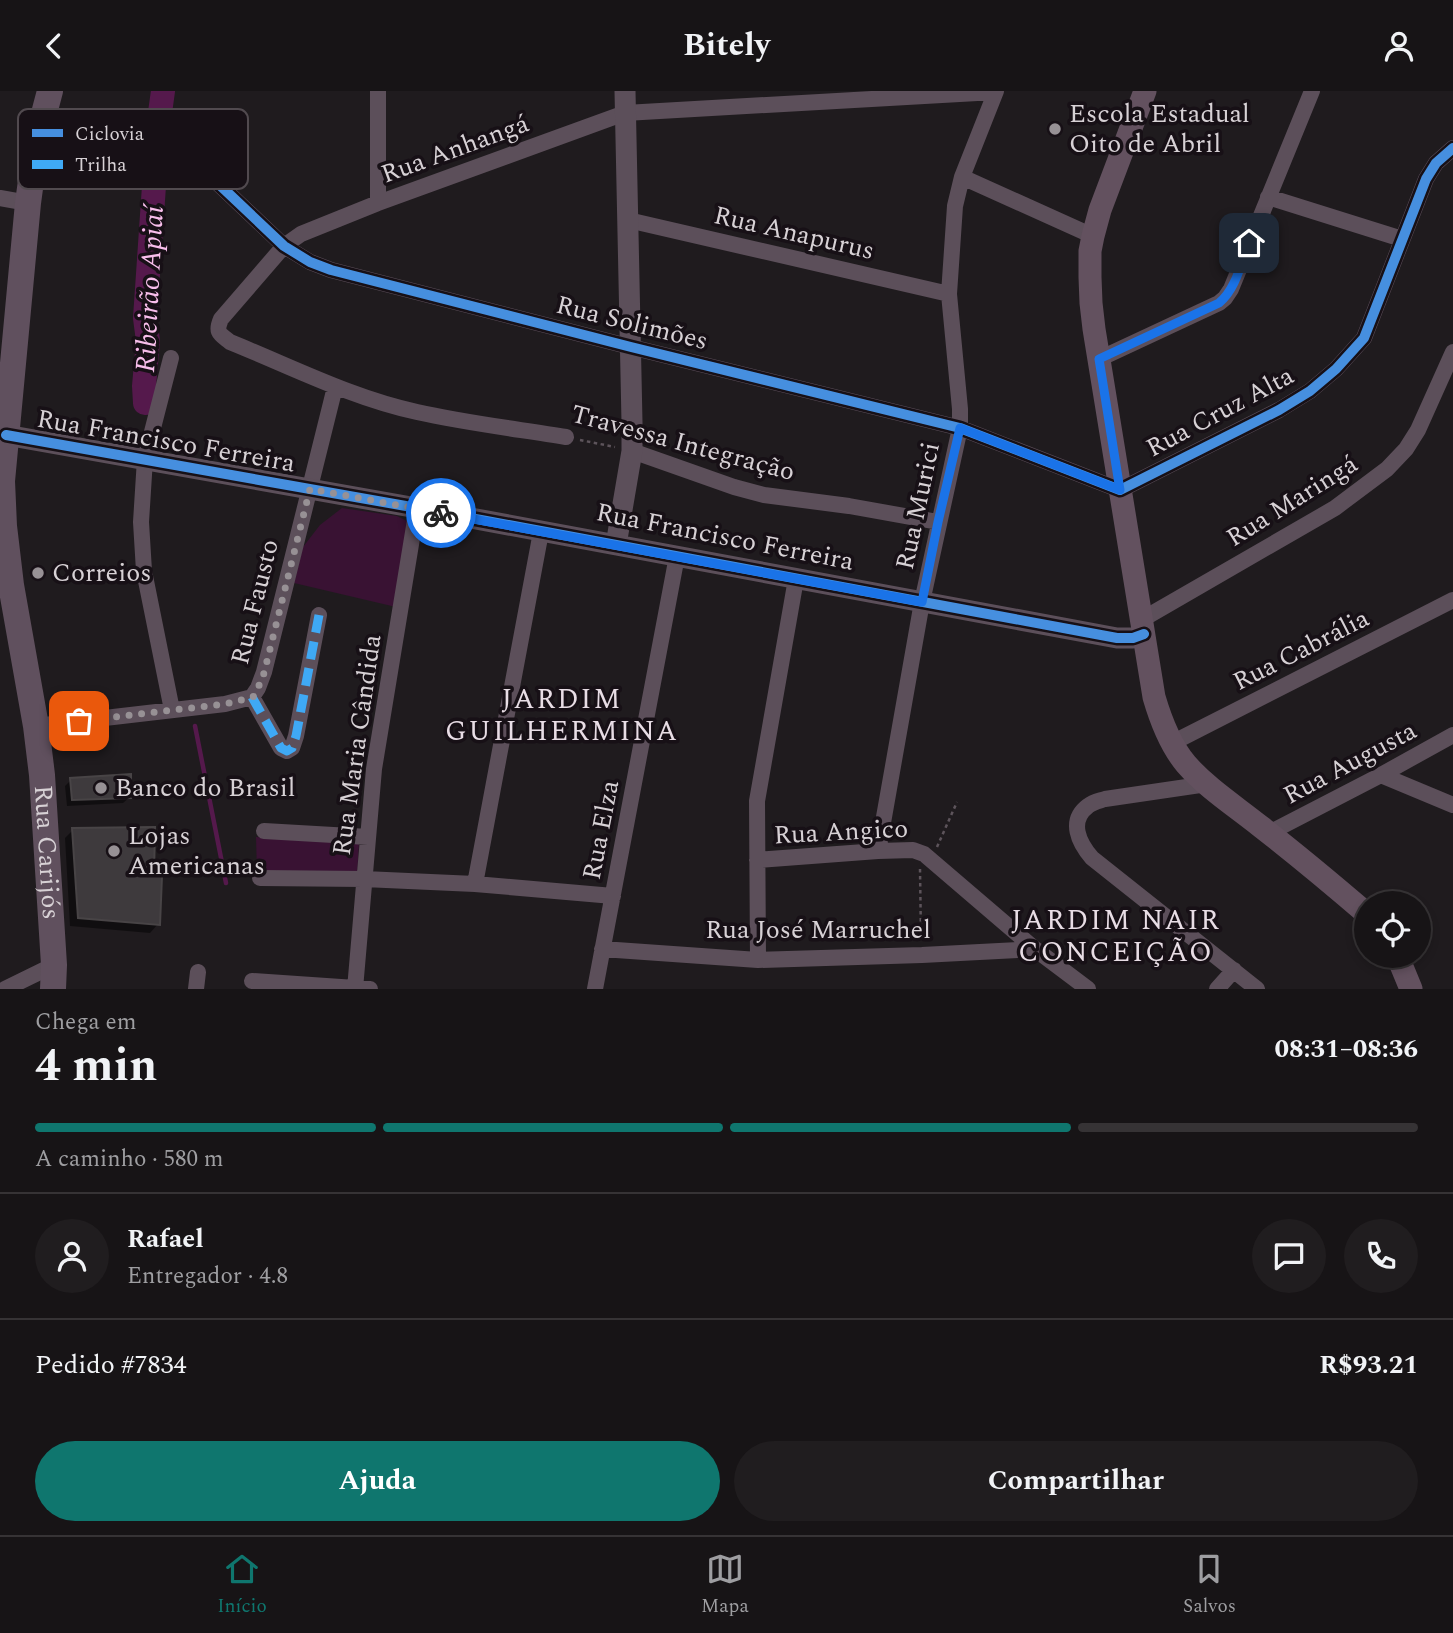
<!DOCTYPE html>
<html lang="pt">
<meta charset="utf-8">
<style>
:root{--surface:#171416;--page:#201d1f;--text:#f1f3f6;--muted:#9e9ea1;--line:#363335;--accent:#0f766e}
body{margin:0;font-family:Spectral,serif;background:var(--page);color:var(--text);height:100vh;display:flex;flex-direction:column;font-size:26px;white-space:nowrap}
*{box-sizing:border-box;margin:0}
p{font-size:23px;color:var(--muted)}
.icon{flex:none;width:38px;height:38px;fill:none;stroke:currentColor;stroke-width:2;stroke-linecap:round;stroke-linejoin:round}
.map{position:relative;height:898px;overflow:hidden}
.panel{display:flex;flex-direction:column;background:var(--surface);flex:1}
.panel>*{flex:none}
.fabs{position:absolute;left:1354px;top:800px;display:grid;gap:14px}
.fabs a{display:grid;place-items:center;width:77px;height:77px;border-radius:50%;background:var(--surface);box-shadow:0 4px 10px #0003,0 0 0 2px var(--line);font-size:35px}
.pin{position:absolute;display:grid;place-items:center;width:60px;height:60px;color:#fff;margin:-30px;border-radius:14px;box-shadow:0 4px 10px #0006}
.courier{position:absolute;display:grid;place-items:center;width:70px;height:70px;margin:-35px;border:5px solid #1a73e8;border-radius:50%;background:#fff;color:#222;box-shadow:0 2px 9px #0007}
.headline em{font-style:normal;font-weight:700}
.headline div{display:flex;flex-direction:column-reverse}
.headline{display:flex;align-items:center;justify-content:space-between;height:119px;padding:0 35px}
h1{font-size:46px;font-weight:700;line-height:52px}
.bar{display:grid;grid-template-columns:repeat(4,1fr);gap:10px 7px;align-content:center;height:84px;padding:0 35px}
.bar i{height:9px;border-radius:5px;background:var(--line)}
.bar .active{background:var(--accent)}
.bar p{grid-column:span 4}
.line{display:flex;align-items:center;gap:18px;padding:0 35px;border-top:2px solid var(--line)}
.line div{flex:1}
.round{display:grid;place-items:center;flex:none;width:74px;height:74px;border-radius:37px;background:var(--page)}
.action{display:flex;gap:14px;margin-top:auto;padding:14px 35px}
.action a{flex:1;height:80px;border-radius:42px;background:var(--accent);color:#fff;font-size:28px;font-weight:700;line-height:80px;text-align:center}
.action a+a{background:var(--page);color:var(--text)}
header{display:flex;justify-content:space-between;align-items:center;height:91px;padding:0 35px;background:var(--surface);font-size:32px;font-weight:700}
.tabs{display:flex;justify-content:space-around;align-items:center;height:98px;border-top:2px solid var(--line);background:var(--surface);font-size:19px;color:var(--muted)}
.tabs a{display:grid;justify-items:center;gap:4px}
.tabs .active{color:var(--accent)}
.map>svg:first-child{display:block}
.green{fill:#391233}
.shadow{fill:#0007}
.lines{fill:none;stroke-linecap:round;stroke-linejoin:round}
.stream{stroke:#55194c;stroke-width:4.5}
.river{stroke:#55194c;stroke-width:24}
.building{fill:#3e3a3d;stroke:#484446;stroke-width:2}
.path{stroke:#5d545b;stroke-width:2.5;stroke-dasharray:3.5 3.5;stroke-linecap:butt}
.minor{stroke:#5c4f5a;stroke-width:16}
.tertiary{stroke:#5c4f5a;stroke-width:21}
.secondary{stroke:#63515f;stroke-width:23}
.primary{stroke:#60505e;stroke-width:26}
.quiet{stroke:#3fa9f5;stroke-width:9;stroke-dasharray:18 9;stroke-linecap:butt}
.cycleway-casing{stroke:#171016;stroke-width:15}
.cycleway{stroke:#468fdf;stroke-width:10}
.done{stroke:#979195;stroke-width:7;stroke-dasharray:0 12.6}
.route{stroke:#1a73e8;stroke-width:9}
.poi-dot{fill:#979195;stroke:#171016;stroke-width:2.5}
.labels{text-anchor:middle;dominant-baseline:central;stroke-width:7;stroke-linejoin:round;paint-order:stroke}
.poi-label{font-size:26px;fill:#d7d1d5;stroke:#171016;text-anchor:start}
.street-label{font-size:26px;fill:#d7d1d5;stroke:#171016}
.water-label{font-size:28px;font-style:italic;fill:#f8beeb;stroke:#171016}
.neighbourhood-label{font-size:28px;letter-spacing:2px;fill:#e8dde5;stroke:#171016}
.key{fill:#171016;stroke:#514a4f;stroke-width:2}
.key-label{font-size:19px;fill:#d7d1d5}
</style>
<header><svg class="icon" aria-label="back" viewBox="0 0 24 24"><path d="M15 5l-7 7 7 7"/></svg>Bitely<svg class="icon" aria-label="person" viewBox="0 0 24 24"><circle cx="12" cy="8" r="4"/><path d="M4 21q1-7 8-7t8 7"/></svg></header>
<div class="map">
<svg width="1453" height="898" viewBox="0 0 1453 898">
<rect width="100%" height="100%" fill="#1f1b1e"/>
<path class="green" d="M342,417L397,425L407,430L410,434L396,516L294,492L303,456L320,434Z
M256,746L359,752L357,785L257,782Z"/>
<path class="shadow" d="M71,689L130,706L123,712L67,715L65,695Z
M73,739L152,786L158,833L150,842L70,835L65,747Z"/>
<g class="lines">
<path class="stream" d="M195,635L226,792"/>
<path class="river" d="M145,312L144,295L148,250L145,227L158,36L163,0"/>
</g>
<path class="building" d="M131,683V707L72,709L70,687Z
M155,736L154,785H162L160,834L78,827L72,737Z"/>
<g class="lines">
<path class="path" d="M580,349L615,356
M937,756L957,711
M920,778L921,848"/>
<path class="minor" d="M378,0V112
M169,46L284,155L310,171L331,179L631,256L960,337L1120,399L1279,319L1310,300L1336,278L1364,247L1426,88L1436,72L1453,57
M962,86L1093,145
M1268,106L1402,148
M0,107L28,112
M628,129L949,203
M171,267L145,368L141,431L144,480L172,619
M1099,268L1219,212L1225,207L1231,198L1312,0
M566,346C517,338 466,332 417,321C352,307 292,276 230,251C220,243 215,242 221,228L284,155L301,143L378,112L625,22L995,1
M632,360L734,396L764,404L849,415L938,431
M1141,529L1335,417L1387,378L1406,358L1418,339L1453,261
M252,606L281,657L287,660L292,657L296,645L319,524
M36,635L225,613L252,606L258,597L264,581L335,296
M1172,652L1453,509
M1381,684L1453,714
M1207,693L1105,708C1099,710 1093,711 1088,715C1068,730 1079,752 1092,767L1257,898
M264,740L368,746
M1269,742L1381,684L1453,644
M878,760L922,511L960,337V318L949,203L955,115L962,86L996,0
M757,769L878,760L913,759L924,763L931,769L1035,858L1088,898
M260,787L364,788L475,793L613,805
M475,793L541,441
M602,858L758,869L922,864L1035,858
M758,869L757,710L796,488
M252,890L370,898
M5,898L54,874
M196,898L198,881
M355,898L374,678L417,417
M595,898L677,465
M1217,898L1234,879"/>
<path class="tertiary" d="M6,344L417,417L1117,547H1133L1144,543
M616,454L632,360V331L625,0"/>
<path class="secondary" d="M1145,0L1100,119L1093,145L1090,160V186L1091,212L1094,238L1154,606C1161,630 1170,654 1186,673C1207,697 1235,715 1260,735C1296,763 1332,793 1367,823
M1397,864L1411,898"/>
<path class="primary" id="s1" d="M50,0L36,53L28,112L2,390L4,435L11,494L36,635L42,684L54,874L53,898"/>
<path class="quiet" d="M252,606L281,657L287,660L292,657L296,645L319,524"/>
<g class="cycleway-casing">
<path id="cycleway" d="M169,46L284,155L310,171L331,179L631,256L960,337L1120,399L1279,319L1310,300L1336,278L1364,247L1426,88L1436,72L1453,57
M6,344L417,417L1117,547H1133L1144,543"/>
</g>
<use href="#cycleway" class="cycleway"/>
</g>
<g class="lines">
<path class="done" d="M79,630L225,613L253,606L258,597L264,582L310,398L441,422"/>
<path class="route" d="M441,422L922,511L938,431L960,337L1120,399L1099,268L1219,212C1236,198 1241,172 1249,152"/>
</g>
<g class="poi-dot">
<circle cx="1055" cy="38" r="7"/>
<circle cx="38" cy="482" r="7"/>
<circle cx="101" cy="697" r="7"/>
<circle cx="114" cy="760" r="7"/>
</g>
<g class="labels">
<g class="poi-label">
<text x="1069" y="23">Escola Estadual<tspan x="1069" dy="30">Oito de Abril</tspan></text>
<text x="52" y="482">Correios</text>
<text x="115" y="697">Banco do Brasil</text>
<text x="128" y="745">Lojas<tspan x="128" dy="30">Americanas</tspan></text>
</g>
<g class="street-label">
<text transform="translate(455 58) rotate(-20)">Rua Anhangá</text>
<text transform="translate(794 142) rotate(13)">Rua Anapurus</text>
<text transform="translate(632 232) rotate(14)">Rua Solimões</text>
<text transform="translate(1220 321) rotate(-28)">Rua Cruz Alta</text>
<text transform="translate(166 350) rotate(10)">Rua Francisco Ferreira</text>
<text transform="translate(683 352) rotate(15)">Travessa Integração</text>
<text transform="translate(1292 410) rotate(-32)">Rua Maringá</text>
<text transform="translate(918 415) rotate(-78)">Rua Murici</text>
<text transform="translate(725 446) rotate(11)">Rua Francisco Ferreira</text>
<text transform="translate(255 511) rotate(-76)">Rua Fausto</text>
<text transform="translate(1301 559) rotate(-27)">Rua Cabrália</text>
<text transform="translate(357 654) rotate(-82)">Rua Maria Cândida</text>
<text transform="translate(1350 672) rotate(-28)">Rua Augusta</text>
<text transform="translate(601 739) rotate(-79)">Rua Elza</text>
<text transform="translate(841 741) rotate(-3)">Rua Angico</text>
<text stroke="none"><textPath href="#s1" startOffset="768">Rua Carijós</textPath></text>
<text x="818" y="839">Rua José Marruchel</text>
</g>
<g class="water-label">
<text transform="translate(150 198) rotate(-87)">Ribeirão Apiaí</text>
</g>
<g class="neighbourhood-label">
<text x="562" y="608">JARDIM<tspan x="562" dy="32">GUILHERMINA</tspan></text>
<text x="1116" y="829">JARDIM NAIR<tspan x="1116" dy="32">CONCEIÇÃO</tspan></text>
</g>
</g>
<rect x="18" y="18" width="230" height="80" rx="10" class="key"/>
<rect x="32" y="38" width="31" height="8" fill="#468fdf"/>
<rect x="32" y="69" width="31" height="9" fill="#3fa9f5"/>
<g class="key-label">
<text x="75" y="49">Ciclovia</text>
<text x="75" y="80">Trilha</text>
</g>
</svg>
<div class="fabs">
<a><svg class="icon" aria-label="locate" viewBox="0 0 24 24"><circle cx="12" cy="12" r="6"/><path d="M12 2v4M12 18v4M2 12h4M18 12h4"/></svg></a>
</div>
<div class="pin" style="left:79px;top:630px;background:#ea580c"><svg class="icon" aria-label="bag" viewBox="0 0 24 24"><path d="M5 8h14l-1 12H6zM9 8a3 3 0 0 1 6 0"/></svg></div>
<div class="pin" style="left:1249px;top:152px;background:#1f2937"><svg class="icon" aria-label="home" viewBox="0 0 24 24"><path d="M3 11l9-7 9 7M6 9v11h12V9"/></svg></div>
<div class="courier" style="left:441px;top:422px"><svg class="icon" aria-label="bike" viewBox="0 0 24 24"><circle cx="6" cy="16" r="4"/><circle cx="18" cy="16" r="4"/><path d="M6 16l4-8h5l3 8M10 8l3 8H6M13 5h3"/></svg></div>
</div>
<section class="panel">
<div class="headline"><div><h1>4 min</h1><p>Chega em</p></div><em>08:31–08:36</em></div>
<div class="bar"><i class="active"></i><i class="active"></i><i class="active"></i><i></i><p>A caminho · 580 m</p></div>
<div class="line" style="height:126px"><a class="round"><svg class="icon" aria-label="person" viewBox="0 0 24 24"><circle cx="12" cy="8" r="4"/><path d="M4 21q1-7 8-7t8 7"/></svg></a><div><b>Rafael</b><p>Entregador · 4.8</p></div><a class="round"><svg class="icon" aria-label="chat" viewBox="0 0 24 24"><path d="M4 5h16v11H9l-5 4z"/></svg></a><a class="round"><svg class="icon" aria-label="phone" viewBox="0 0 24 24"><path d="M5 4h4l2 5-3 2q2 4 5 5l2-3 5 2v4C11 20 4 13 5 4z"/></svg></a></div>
<div class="line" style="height:91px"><div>Pedido #7834</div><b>R$93.21</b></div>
<div class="action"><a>Ajuda</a><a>Compartilhar</a></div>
</section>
<nav class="tabs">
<a class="active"><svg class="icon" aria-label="home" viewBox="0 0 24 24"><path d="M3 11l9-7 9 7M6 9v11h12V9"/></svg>Início</a>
<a><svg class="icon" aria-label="map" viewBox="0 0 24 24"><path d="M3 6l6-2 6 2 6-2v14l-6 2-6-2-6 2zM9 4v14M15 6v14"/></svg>Mapa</a>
<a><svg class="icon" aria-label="saved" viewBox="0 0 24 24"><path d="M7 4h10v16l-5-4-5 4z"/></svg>Salvos</a>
</nav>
